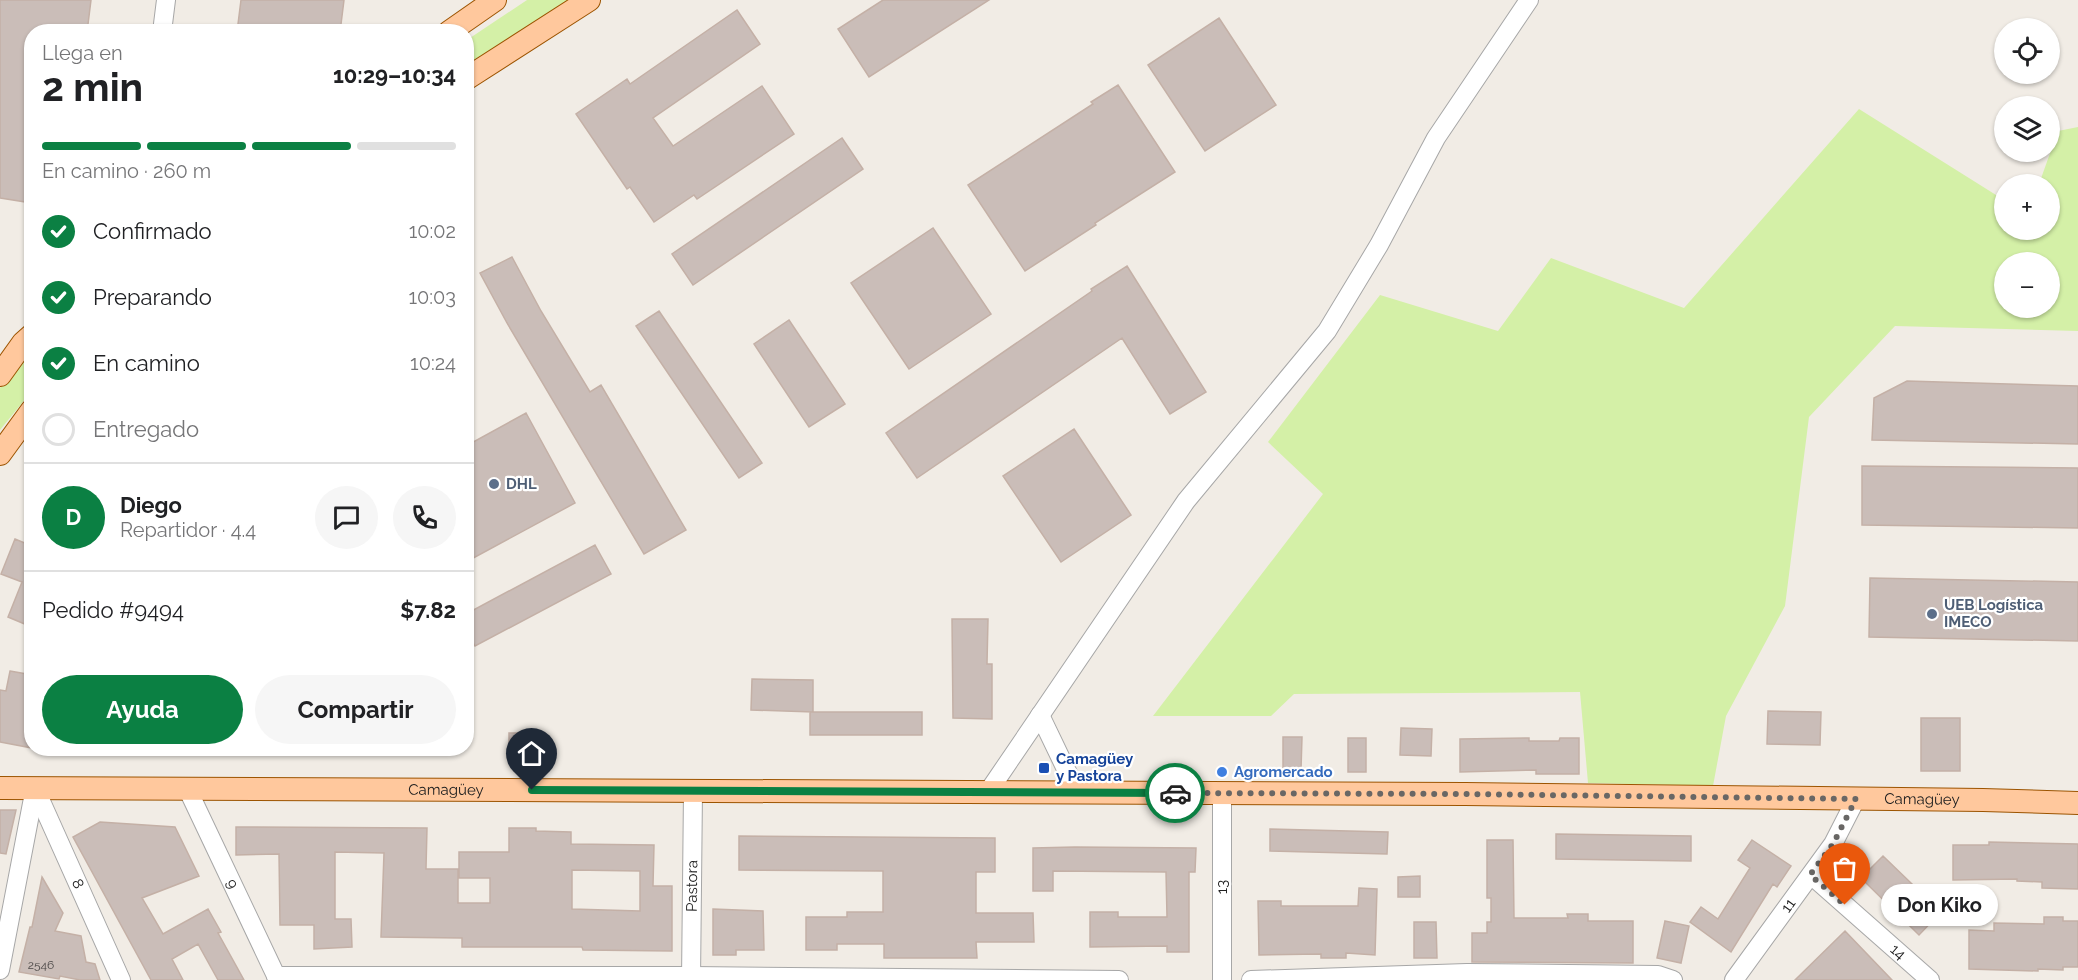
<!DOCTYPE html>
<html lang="es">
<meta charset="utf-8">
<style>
:root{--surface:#fff;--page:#f6f6f6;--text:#202124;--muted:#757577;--line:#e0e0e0;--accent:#0b8043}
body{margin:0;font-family:Raleway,sans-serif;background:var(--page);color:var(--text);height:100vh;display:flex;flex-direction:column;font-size:22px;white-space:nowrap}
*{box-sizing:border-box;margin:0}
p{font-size:20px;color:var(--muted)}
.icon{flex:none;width:33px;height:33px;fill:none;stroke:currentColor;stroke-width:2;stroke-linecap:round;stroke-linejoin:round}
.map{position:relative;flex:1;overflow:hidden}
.sheet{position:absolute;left:24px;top:24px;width:450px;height:732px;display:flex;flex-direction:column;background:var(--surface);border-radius:24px;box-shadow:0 2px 4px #0004}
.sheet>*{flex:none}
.controls{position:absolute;left:1994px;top:18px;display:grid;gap:12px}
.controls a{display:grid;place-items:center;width:66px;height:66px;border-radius:50%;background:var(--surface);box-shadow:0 2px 4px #0004;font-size:30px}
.pin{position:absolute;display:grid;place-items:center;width:51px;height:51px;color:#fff;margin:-62px -26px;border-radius:50% 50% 50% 0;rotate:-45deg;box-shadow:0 0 6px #0007}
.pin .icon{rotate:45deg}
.courier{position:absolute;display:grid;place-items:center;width:60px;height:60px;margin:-30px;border:4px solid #0b8043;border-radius:50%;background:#fff;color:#222;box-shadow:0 2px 8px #0007}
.bubble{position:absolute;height:42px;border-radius:21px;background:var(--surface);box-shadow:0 2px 4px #0004;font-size:20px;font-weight:700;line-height:42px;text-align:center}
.headline em{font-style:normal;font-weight:700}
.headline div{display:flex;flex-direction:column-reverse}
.headline{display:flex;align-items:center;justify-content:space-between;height:102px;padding:0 18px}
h1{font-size:39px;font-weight:700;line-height:45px}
.bar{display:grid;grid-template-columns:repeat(4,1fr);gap:9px 6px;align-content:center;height:72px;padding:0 18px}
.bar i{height:8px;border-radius:4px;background:var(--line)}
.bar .active{background:var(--accent)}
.bar p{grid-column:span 4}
.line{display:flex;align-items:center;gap:15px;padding:0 18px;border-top:2px solid var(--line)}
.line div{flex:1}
.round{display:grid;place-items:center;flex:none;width:63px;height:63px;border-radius:32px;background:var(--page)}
ol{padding:0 18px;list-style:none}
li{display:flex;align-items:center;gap:18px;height:66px}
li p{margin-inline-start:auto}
li .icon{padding:6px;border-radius:50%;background:var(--accent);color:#fff;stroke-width:4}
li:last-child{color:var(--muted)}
li i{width:33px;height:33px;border:3px solid var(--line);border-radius:50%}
.button{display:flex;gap:12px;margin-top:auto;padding:12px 18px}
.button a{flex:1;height:69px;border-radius:36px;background:var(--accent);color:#fff;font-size:24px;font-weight:700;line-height:69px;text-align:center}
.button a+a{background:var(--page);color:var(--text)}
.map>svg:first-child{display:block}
.grass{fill:#d4f0a7;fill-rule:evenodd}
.building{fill:#cabdb8;stroke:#c4b0a6;stroke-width:1.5;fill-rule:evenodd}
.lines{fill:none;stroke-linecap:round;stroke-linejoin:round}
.minor-casing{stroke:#a7a7a7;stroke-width:20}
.major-casing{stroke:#9c5400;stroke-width:24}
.minor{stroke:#fff;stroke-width:18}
.major{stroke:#ffc89d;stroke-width:22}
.done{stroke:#696765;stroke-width:6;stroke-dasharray:0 10.8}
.route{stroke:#0b8043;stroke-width:8}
.service-dot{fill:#5c6f8a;stroke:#fff;stroke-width:2}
.transit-dot{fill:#1a4fb4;stroke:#fff;stroke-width:2}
.shop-dot{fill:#3f7fe0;stroke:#fff;stroke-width:2}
.labels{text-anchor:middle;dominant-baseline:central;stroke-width:4.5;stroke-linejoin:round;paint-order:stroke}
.number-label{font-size:12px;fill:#4a4746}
.service-label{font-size:15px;font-weight:bold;fill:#4e5e75;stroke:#fff;text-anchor:start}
.transit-label{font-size:15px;font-weight:bold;fill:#164399;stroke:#fff;text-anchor:start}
.shop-label{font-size:15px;font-weight:bold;fill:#366cbe;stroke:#fff;text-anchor:start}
.street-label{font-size:15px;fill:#202020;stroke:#fff}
</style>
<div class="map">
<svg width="2078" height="980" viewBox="0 0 2078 980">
<rect width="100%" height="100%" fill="#f1ece5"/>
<path class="grass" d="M527,0H568L467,68V40Z
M1859,109L2004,200V230H2049V184H2039L2058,131L2078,127V331L1895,326L1809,417L1785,606L1726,716L1713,786L1588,783L1580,692L1294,694L1271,716H1153L1323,494L1268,442L1380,295L1498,331L1551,258L1684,308ZM2004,262H2049V308H2004Z
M31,348V392L0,430V388Z"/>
<path class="building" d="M0,0H91L87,32H32V203L0,198Z
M241,0H344L340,32H237Z
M883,0H989L869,77L838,29Z
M737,10L760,44L653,118L673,146L762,86L794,134L697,199L694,195L654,222L630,187L627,189L576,114L627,79L630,84Z
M1219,18L1276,105L1205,151L1148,65Z
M1118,85L1175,172L1095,223L1096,225L1025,271L968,185L1093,104L1091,102Z
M842,138L863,169L693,285L672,254Z
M933,228L991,314L909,369L851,283Z
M512,257L541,311L590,392L601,385L686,530L644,554L507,323L480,273Z
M1127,266L1206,392L1170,414L1122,338L917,478L886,433L1092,291L1091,289Z
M659,311L762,463L739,478L636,326Z
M789,320L845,404L809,427L754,344Z
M1907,381L2078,386V444L1872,440L1874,398Z
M526,413L575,503L466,562V446Z
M1074,429L1131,515L1061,562L1003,476Z
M1862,466L2078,468V528L1862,525Z
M15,539L32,546V627L8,617L22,582L1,574Z
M595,545L611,574L475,646L466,631V614Z
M1870,578L2078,582V641L1869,637Z
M952,619H988L987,664H992V719L953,718Z
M10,671L32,675V748L0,742V690L6,691Z
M752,679L813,680V712L751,710Z
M1768,711L1821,712L1820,745L1767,744Z
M810,712H922V735H810Z
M1921,718H1960V771H1921Z
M1401,728L1432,729L1431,756L1400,755Z
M509,733H536V759H509Z
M1283,737H1302L1301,770H1283Z
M1348,738H1366V772H1348Z
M1529,738V741H1559L1560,738H1579V774H1536V770L1460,772V739Z
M0,810H16L6,854L0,853Z
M100,822L175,827L199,876L142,898L163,934L208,909L221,932L218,933L244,980H218L198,944L172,959L183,980H151L73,837Z
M236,827L427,828L426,869H458V903H490V878H459V852H509V828H536V831L571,832V844L654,845L653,886H672V951L583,950L582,947H462V938L381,937L384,853L335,852V919H351L352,947L314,949V925H280L279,854L236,855ZM572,870L640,871V911L572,909Z
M1270,829L1388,832L1387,854L1270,851Z
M1556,834L1691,836V861L1556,859Z
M739,836L995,838V872H976V913H1033L1034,942H976L977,958H884V944H837V950H806V917H847V912H883V871L739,870Z
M1487,840H1513L1514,918H1568L1567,914H1588V921H1633V963L1472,962V933H1487V922H1491V898H1487Z
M1752,840L1791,866L1777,887L1773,884L1731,952L1690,922L1701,907L1718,919L1750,868L1738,860Z
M1989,842L2078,844V889L2042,888V882L2017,881V879L1953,880V845H1989Z
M1075,847L1196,848L1195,872H1189V952H1167V946L1090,947V912H1118V917H1167L1166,872L1053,871V891H1033V848Z
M1883,856L1941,912L1919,935L1861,878Z
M1420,876V897H1398V877Z
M42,877L63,913L55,931L81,936L86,962L95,964L100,980H80L60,976L59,979L19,972L30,927H32Z
M1359,888L1377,889L1375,955L1346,953V958H1321V954L1259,955L1258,901H1281V906H1358Z
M713,909L763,911L764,950H736V955H713Z
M2044,917H2063V921H2078V967H2063V970L2038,969V971L1969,969V930L1994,931V923L2044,924Z
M1665,921L1689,926L1681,963L1657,958Z
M1414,922H1436L1437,958H1414Z
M1845,931L1892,980H1795Z"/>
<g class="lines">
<g class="minor-casing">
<g id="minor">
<path d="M162,32L166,0"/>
<path d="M1040,715L1077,792"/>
<path id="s1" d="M35,788L121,980"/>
<path id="s2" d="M187,788L278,980"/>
<path d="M988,792L1186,501L1327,331L1379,245L1436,138L1529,0"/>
<path d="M1222,793V980"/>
<path id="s3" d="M1811,875L1930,980"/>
<path d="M0,970L35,788"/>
<path d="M276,976H691L1119,980"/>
<path id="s4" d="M691,980L693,791"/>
<path d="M1251,980L1467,973L1658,975L1673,980"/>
<path id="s5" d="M1734,980L1833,844L1856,799"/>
</g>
</g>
<g class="major-casing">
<g id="major">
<path d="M449,32L495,0"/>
<path d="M466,79L589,0"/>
<path d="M0,375L23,343L32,335"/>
<path d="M0,454L32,410"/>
<path id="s6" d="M0,788L1465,794L1983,800L2078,803"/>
</g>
</g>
<use href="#minor" class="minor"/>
<use href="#major" class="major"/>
</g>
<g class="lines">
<path class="done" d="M1175,793L1465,794L1856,799L1833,844L1810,875L1845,905"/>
<path class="route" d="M532,790L1175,793"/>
</g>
<g class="service-dot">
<circle cx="494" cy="484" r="6"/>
<circle cx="1932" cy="614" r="6"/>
</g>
<rect class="transit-dot" x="1038" y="762" width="12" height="12" rx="3"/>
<circle class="shop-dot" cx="1222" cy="772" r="6"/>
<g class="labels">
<g class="number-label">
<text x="41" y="965">2546</text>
</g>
<g class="service-label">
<text x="506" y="484">DHL</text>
<text x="1944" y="605">UEB Logística<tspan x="1944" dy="17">IMECO</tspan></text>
</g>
<g class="transit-label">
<text x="1056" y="759">Camagüey<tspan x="1056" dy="17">y Pastora</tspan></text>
</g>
<g class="shop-label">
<text x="1234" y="772">Agromercado</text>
</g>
<g class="street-label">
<text stroke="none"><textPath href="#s6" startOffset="446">Camagüey</textPath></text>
<text stroke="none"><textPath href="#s6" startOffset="1922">Camagüey</textPath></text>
<text stroke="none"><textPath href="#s1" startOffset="105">8</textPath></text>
<text stroke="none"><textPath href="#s2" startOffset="106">9</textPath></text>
<text stroke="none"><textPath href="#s4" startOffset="94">Pastora</textPath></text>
<text transform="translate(1222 887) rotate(-90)">13</text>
<text stroke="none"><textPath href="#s5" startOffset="92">11</textPath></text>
<text stroke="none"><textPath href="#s3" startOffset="116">14</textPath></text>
</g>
</g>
</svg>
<div class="controls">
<a><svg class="icon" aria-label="locate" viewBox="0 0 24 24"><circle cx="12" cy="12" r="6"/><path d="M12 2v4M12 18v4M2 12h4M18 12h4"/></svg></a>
<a><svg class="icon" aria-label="layers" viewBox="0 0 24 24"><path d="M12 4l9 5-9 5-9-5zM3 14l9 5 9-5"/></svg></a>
<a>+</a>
<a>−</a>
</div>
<div class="pin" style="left:1845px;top:905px;background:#ea580c"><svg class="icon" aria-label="bag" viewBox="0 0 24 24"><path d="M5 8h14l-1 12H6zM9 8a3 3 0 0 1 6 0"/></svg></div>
<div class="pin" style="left:532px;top:790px;background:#1f2937"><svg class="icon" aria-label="home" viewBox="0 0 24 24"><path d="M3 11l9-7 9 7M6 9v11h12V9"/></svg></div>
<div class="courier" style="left:1175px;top:793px"><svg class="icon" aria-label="car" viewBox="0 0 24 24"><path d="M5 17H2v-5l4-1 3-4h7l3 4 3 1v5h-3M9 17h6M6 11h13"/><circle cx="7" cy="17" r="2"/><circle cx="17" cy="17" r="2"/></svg></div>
<div class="bubble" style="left:1881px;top:884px;width:117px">Don Kiko</div>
<section class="sheet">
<div class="headline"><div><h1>2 min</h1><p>Llega en</p></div><em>10:29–10:34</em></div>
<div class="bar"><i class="active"></i><i class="active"></i><i class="active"></i><i></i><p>En camino · 260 m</p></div>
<ol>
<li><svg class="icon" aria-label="check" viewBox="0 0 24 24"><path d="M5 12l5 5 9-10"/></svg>Confirmado<p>10:02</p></li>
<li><svg class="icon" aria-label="check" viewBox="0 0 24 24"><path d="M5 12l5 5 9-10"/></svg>Preparando<p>10:03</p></li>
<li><svg class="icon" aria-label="check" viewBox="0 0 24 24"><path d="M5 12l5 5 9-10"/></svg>En camino<p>10:24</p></li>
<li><i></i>Entregado</li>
</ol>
<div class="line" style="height:108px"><b class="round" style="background:var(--accent);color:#fff">D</b><div><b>Diego</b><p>Repartidor · 4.4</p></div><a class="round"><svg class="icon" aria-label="chat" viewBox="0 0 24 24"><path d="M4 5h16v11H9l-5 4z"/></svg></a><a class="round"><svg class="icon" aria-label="phone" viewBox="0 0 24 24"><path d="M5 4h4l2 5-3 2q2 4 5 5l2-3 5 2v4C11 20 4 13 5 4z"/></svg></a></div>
<div class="line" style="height:78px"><div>Pedido #9494</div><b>$7.82</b></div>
<div class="button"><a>Ayuda</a><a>Compartir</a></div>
</section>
</div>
